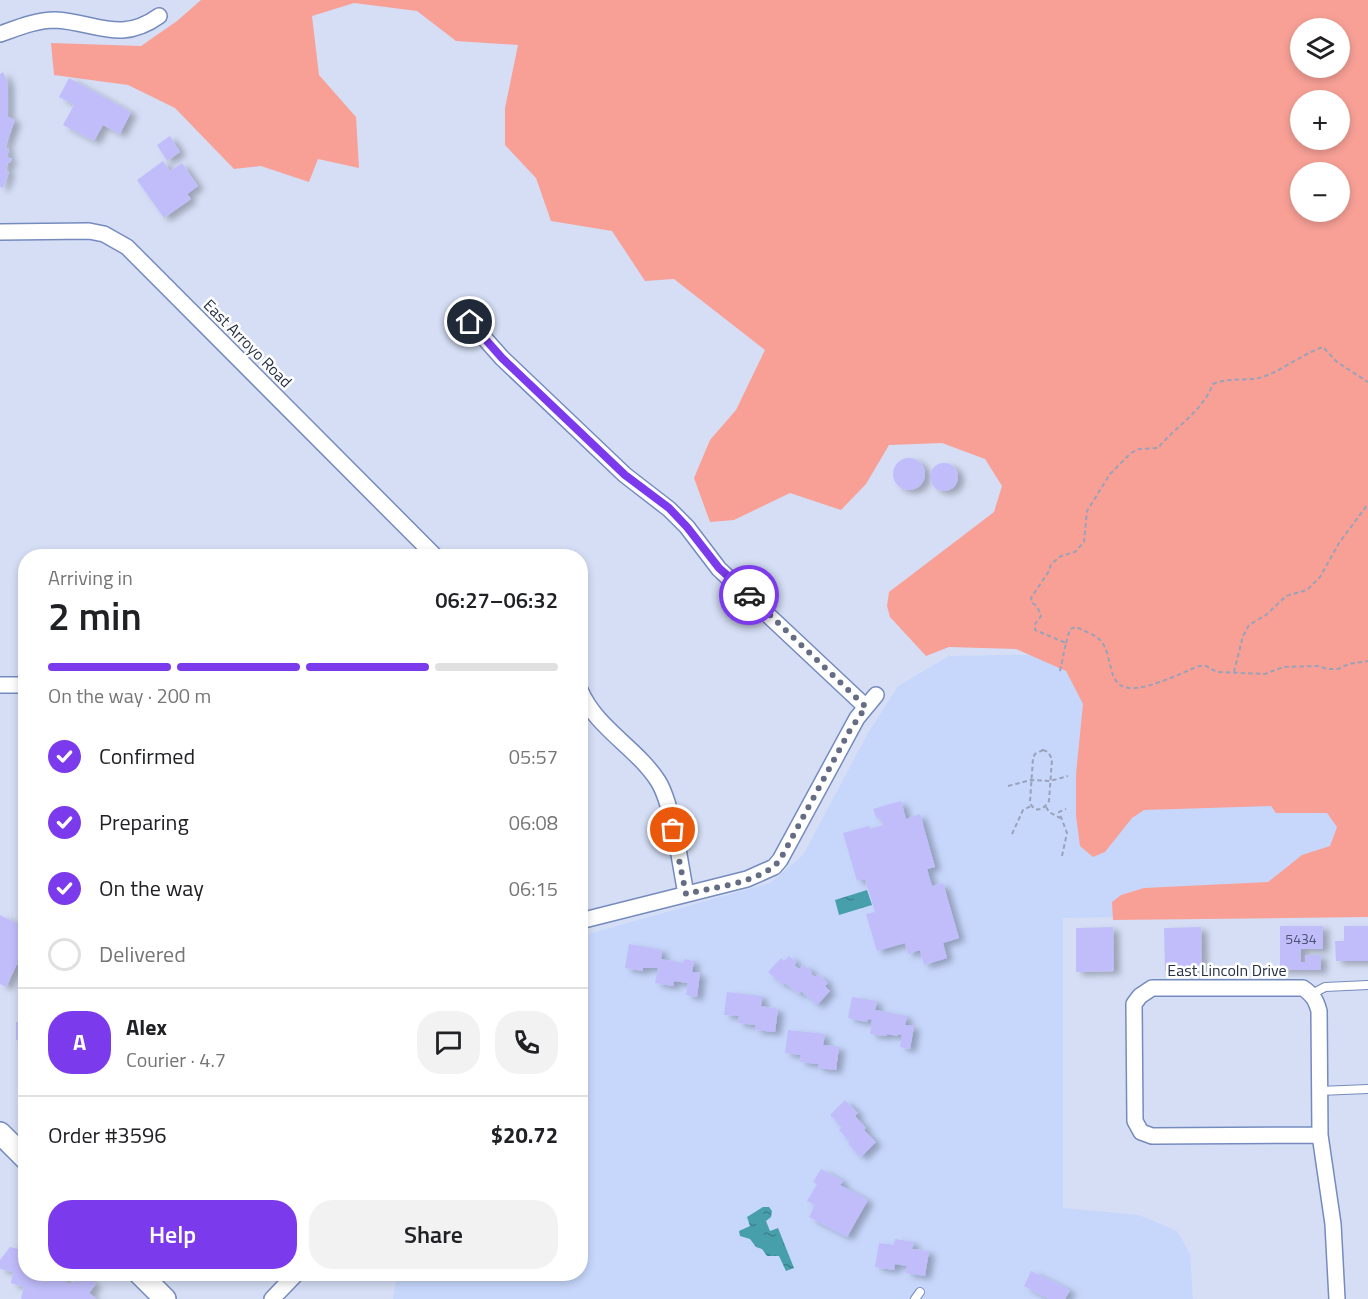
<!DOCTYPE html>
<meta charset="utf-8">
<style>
:root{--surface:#fff;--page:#f2f2f2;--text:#202124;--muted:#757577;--line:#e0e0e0;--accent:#7c3aed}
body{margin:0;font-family:"Titillium Web",sans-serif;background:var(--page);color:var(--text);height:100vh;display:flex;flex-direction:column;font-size:22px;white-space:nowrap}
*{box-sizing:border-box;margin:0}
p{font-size:20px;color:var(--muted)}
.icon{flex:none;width:33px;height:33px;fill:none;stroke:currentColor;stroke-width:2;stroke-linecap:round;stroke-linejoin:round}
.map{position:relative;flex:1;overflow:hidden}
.panel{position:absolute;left:18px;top:549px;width:570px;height:732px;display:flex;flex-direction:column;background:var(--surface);border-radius:24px;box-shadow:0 3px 9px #0003}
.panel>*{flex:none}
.buttons{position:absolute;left:1290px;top:18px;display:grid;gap:12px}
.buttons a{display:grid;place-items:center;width:60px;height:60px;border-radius:50%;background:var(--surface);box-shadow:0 3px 9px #0003;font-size:30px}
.pin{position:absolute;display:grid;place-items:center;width:51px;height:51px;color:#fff;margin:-26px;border:3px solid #fff;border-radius:50%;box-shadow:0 2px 6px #0007}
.courier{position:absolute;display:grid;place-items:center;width:60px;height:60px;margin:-30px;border:4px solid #7c3aed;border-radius:50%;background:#fff;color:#222;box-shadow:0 2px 8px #0007}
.headline em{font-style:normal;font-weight:600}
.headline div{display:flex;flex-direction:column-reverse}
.headline{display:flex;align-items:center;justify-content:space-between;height:102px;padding:0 30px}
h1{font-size:39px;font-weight:600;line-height:45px}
.bar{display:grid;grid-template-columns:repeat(4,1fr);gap:9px 6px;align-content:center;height:72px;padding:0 30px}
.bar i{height:8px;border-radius:4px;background:var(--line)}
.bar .current{background:var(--accent)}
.bar p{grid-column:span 4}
.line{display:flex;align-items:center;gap:15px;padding:0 30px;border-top:2px solid var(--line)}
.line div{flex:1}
.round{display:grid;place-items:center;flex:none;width:63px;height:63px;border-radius:24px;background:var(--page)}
ol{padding:0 30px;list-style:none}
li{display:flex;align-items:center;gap:18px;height:66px}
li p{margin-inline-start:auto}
li .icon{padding:6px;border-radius:50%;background:var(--accent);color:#fff;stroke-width:4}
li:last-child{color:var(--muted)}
li i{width:33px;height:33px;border:3px solid var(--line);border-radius:50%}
.cta{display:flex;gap:12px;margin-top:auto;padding:12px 30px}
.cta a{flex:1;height:69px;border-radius:24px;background:var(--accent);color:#fff;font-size:24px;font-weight:600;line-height:69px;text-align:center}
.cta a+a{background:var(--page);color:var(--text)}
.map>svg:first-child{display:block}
.built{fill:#c7d7fc}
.grass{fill:#f8a096;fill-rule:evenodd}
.water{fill:url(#water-ripples)}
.building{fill:#c1bdfb;filter:url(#shadow)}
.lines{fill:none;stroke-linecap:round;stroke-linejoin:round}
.lane-casing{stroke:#758bbe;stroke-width:10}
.street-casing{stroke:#758bbe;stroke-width:18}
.secondary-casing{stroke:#758bbe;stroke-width:24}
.path{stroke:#99a2b8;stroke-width:2;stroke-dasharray:4.5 3;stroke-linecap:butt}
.lane{stroke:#fff;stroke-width:8}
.street{stroke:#fff;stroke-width:15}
.secondary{stroke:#fff;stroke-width:21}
.done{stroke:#646d83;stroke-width:6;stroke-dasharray:0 10.8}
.route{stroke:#7c3aed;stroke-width:8}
.labels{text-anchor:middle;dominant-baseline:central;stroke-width:5;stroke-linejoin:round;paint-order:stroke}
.number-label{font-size:14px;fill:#4e5372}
.street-label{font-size:16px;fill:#273045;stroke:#fff}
</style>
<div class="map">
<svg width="1368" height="1299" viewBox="0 0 1368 1299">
<defs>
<pattern id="water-ripples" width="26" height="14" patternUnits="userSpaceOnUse" patternTransform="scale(1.5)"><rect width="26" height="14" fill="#479fab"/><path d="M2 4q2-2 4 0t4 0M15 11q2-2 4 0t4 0" fill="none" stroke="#3b828d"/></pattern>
<filter id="shadow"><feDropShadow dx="6" dy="3.5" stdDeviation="3" flood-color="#0004"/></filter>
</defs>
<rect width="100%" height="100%" fill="#d5def5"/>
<path class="built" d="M1368,649V914L1063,918V1208L1139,1215L1177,1231L1190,1254L1193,1299H393L397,1274H580L581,936L770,883L803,855L868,733L898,686L949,656Z"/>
<path class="grass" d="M201,0H1368V917L1113,920L1112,902L1121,895L1144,888L1268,882L1302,855L1330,846L1337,827L1327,813H1276L1271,806L1144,810L1132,818L1105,852L1093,857L1080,846L1076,816V774L1083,704L1066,671L1016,649L949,647L926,656L890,617L887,606L889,592L994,512L1002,486L985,459L942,443L889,445L866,484L841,510L790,493L734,520L710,522L694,478L710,440L736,410L765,350L674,279L645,281L612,231L551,221L536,178L505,145V108L518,45L456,41L417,11L354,3L312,16L319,75L356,117L359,168L318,159L309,182L261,166L234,169L175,108L128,85L54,75L51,43L141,46L177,21ZM1300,28H1340V68H1300ZM1300,100H1340V140H1300ZM1300,172H1340V212H1300Z"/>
<path class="water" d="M867,890L872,905L839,915L835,900Z
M763,1207H769L772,1211L771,1217L766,1221L770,1231L778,1228L794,1268L786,1271L779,1256H767L762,1249L756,1247L750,1239L740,1236L739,1231L750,1226L747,1217Z"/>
<path class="building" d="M3,72L8,83V117L15,120L5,148L9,149L7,157L12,159L10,163L8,162L6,171L9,172L3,188L0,187V74Z
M69,78L131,112L120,134L103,125L94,141L63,125L74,105L59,97Z
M170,136L180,152L167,161L157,145Z
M163,161L170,171L182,163L198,186L187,194L191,199L164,218L137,180Z
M893 474a16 16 0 1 1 32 0a16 16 0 1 1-32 0Z
M930 477a14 14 0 1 1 28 0a14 14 0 1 1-28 0Z
M901,801L906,819L920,814L935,867L927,869L932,886L943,883L959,938L943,943L947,958L924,965L920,950L908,954L905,943L877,951L866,914L875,912L865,879L857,881L843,833L869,826L870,829L883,825L881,817L877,819L873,809Z
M0,915L22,926H26V968L17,964L6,987L0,984Z
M1280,926H1323V949H1301V962H1305V955H1321V970H1280Z
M1344,926H1368V961H1336L1335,941H1344Z
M1113,927L1114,971L1076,972V928Z
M1201,927L1202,971H1165L1164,928Z
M629,944L662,950L661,959L683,963L684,959L694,961L692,972L700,973L697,997L686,995L688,983L674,981L673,986L655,983L658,968H643V971L625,968Z
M789,956L796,962L794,965L799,969L804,965L812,972L811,974L815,977L818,974L828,983L825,986L830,991L817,1005L801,991L799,994L785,983L783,985L768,972L781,958L784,961Z
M727,992L762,996L761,1006L778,1009L775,1032L755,1030L756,1025L738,1023L739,1016L724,1015Z
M852,997L877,1001L875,1010L907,1016L905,1025L914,1026L910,1049L900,1047L902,1035L898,1034V1036L887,1034L886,1036L870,1034L872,1020L868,1019L867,1022L848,1018Z
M16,1022H26V1040H16Z
M788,1030L825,1034L823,1045L839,1047L836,1070L818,1068V1064L800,1062L801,1055L785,1053Z
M845,1100L858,1113L855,1116L866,1128L864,1130L876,1142L861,1157L848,1144L850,1142L839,1130L842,1127L830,1115Z
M821,1169L843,1181L840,1185L868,1200L847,1237L809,1217L815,1205L807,1201L817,1184L813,1182Z
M895,1239L914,1242L912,1249L929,1251L925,1276L906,1273L907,1266L895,1264L894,1270L875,1267L879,1243L894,1245Z
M10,1247L26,1251V1274H65L64,1280L71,1285L79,1274H82L96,1284L89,1293L97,1299H21L24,1287L11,1283L13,1272L0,1269V1260Z
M1031,1271L1070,1290L1065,1299H1049L1024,1286Z"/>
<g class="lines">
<g class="lane-casing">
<path id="lane" d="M1312,994L1325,987L1368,985
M1319,1091L1368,1089
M915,1299L920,1292"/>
</g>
<g class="street-casing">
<path id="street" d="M0,34C17,28 36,20 55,20C96,22 120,44 159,16
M0,232L89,231L104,234L127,247L435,556
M470,322L502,358L625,475L669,509L687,527L719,569L866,707
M0,685H26
M580,690C596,728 636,747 658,781C673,805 680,864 686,894
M580,921L747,879L774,867L780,860L857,718L876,695
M1320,1135L1152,1136L1141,1132L1135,1121L1134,1004L1140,996L1152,988H1303C1313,995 1316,1000 1319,1011L1320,1135L1333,1224L1337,1299
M272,1299L296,1274"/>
</g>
<g class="secondary-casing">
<path id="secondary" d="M0,1133L26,1159
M140,1274L165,1299"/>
</g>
<path class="path" d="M1066,643L1070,629L1076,627C1084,631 1094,634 1100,640C1114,655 1106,686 1129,688C1148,690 1181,673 1199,666H1206L1217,672L1265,674L1283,667L1317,666L1328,669H1338L1349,664L1368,661
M1060,671L1066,643L1035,630V624L1041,616L1037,606L1032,603L1031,598L1049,571L1051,564L1061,556L1075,552L1084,542L1087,511L1110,474L1131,453L1139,449L1158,448C1177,425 1202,412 1213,384C1231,376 1251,383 1268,375C1287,367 1303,354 1323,347L1337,362L1368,382
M1234,672L1243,636L1249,625L1266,615L1286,596L1307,590L1320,577L1339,543L1368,504
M1043,750L1048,752L1052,759L1049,801C1044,810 1034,814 1030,802L1033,758L1035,754Z
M1008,786L1031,780L1050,781L1068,776
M1046,807L1049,812L1060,818
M1012,834L1023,810L1031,806
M1062,856L1067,833L1059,812L1066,809"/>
<use href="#lane" class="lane"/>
<use href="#street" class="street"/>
<use href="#secondary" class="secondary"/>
</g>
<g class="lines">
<path class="done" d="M673,830L686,894C714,887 761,883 780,860L850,730L866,707L749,595"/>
<path class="route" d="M470,322L502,358L625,475L669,508L687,527L719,568L749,595"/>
</g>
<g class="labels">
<g class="number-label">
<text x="1301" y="938">5434</text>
</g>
<g class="street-label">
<text transform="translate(248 343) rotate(45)">East Arroyo Road</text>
<text x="1227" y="970">East Lincoln Drive</text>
</g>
</g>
</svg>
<div class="buttons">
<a><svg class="icon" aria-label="layers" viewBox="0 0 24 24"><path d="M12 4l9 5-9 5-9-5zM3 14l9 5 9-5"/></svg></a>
<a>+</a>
<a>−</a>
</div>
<div class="pin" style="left:673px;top:830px;background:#ea580c"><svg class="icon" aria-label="bag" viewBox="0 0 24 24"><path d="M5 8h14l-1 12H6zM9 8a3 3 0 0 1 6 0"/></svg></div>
<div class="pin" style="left:470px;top:322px;background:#1f2937"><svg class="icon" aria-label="home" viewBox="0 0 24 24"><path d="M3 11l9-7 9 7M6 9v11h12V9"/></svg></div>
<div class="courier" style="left:749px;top:595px"><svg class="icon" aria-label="car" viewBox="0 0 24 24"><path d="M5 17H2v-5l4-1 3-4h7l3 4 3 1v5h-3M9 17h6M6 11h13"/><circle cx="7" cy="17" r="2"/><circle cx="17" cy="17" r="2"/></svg></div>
<section class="panel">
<div class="headline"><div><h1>2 min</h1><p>Arriving in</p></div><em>06:27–06:32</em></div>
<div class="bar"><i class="current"></i><i class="current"></i><i class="current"></i><i></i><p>On the way · 200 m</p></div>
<ol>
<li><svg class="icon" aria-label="check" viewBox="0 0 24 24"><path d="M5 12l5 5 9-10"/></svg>Confirmed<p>05:57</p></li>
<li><svg class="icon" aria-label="check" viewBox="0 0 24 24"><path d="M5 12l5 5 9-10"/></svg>Preparing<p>06:08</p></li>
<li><svg class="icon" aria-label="check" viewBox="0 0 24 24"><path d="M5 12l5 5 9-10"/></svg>On the way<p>06:15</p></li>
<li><i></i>Delivered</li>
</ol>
<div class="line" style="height:108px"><b class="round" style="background:var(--accent);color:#fff">A</b><div><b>Alex</b><p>Courier · 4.7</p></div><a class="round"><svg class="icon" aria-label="chat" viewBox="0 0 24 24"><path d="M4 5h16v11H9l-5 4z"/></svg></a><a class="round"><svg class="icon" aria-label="phone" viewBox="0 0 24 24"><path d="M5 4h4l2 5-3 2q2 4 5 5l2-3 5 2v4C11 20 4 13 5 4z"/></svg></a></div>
<div class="line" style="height:78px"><div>Order #3596</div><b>$20.72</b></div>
<div class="cta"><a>Help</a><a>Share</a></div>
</section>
</div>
